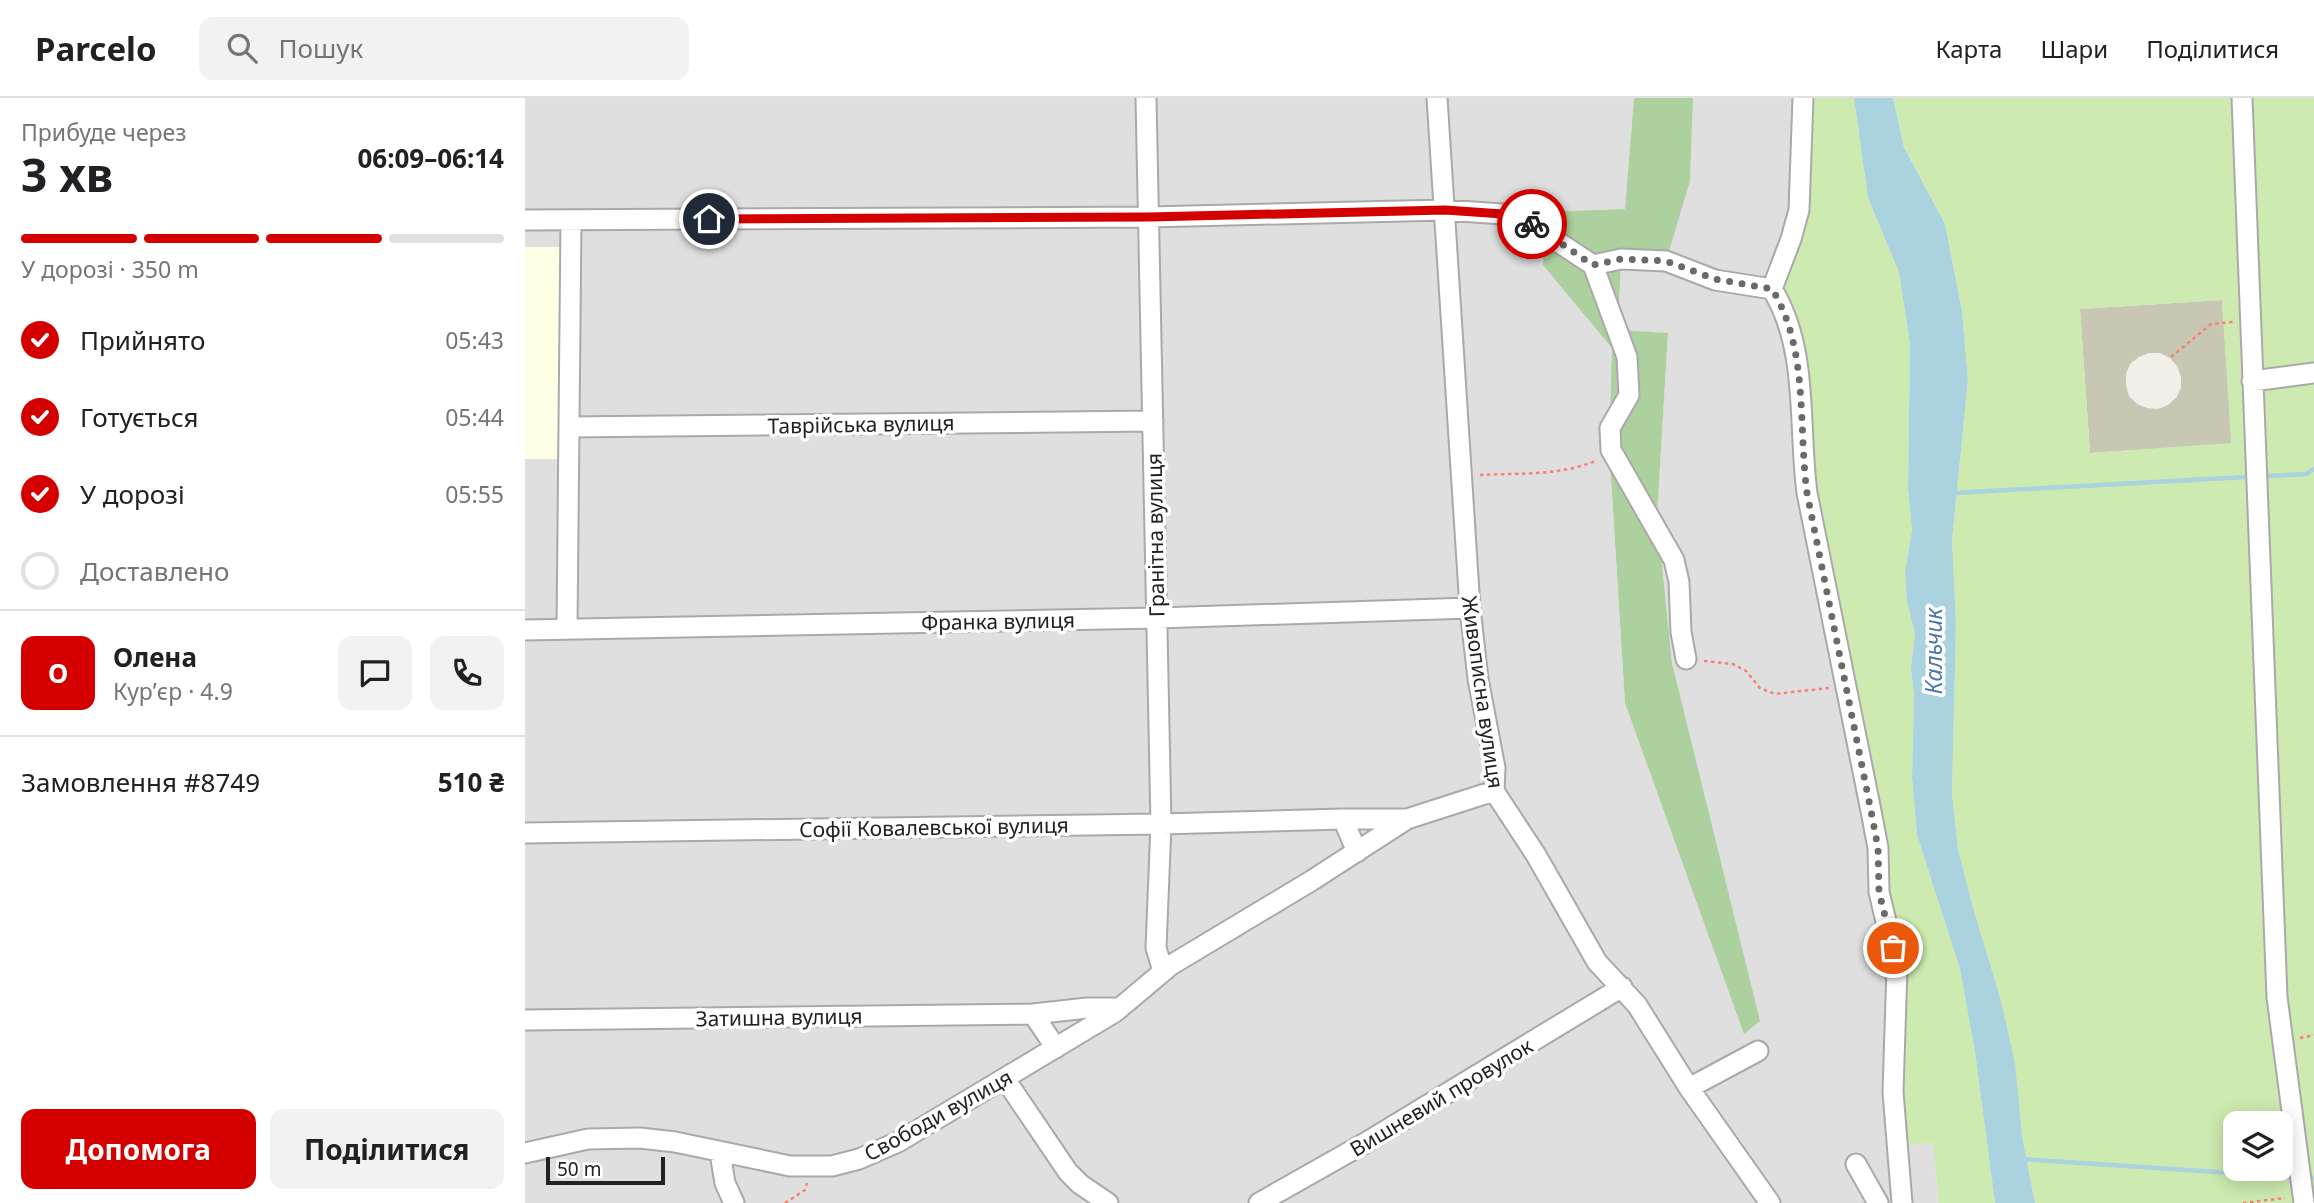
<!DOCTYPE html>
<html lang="uk">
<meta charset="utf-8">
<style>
:root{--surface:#fff;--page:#f2f2f2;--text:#202124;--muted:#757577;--line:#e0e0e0;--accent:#d40000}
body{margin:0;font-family:"Noto Sans",sans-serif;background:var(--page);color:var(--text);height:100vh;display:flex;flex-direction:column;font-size:26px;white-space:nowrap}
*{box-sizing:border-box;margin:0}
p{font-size:23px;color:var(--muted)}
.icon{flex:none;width:38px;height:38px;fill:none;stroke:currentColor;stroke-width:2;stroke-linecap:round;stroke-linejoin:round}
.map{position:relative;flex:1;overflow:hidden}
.drawer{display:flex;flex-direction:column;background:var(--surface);width:525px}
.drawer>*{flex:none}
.fabs{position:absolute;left:1698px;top:1013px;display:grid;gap:14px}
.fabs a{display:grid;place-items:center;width:70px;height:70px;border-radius:14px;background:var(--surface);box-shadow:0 4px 18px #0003;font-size:35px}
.scale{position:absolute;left:21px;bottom:18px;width:119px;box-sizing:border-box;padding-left:7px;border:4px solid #222;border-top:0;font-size:19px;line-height:24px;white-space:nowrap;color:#222;-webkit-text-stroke:5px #fff;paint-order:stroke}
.pin{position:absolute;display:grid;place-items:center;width:60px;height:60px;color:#fff;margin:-30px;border:4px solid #fff;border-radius:50%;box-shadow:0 2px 7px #0007}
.courier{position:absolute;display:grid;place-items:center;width:70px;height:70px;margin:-35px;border:5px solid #d40000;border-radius:50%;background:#fff;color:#222;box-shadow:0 2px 9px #0007}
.overview em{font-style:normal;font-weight:700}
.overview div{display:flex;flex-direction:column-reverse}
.overview{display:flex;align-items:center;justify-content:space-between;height:119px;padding:0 21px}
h1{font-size:46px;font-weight:700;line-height:52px}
.bar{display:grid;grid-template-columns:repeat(4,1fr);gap:10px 7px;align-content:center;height:84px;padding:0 21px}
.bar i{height:9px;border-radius:5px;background:var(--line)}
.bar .active{background:var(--accent)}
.bar p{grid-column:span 4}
.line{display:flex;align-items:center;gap:18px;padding:0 21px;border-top:2px solid var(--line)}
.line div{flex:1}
.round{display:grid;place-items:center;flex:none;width:74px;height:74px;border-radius:14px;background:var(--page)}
ol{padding:0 21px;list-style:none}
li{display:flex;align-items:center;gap:21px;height:77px}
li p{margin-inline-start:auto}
li .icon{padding:7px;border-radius:50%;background:var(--accent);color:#fff;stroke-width:4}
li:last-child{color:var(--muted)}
li i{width:38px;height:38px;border:4px solid var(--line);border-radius:50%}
.action{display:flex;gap:14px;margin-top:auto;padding:14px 21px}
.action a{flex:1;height:80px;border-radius:14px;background:var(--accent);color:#fff;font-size:28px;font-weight:700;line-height:80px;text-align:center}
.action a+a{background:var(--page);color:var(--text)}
header{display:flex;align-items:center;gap:42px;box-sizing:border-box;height:98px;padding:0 35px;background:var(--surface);border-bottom:2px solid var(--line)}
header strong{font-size:33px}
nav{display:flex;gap:38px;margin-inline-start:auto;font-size:24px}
.search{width:490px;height:63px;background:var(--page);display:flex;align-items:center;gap:18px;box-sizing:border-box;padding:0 24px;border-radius:14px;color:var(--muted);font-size:26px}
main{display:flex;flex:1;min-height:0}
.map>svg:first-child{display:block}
.residential{fill:#e0dfdf}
.education{fill:#ffffe5}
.construction{fill:#c7c7b4;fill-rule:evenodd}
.grass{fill:#cdebb0;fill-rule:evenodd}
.forest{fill:#add19e}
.water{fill:#aad3df}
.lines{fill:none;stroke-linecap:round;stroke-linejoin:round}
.stream{stroke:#aad3df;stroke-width:4.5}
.minor-casing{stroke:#a9a9a9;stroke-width:23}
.path{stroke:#fa8072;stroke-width:2.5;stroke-dasharray:3.5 3.5;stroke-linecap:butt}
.minor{stroke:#fff;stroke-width:19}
.done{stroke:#6b6a68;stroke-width:7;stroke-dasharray:0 12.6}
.route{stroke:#d40000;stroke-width:9}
.labels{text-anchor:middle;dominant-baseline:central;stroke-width:7;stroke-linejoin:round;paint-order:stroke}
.street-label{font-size:21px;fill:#222;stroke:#fff}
.water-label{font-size:23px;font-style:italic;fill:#4a7aab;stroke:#fff}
</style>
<header>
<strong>Parcelo</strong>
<div class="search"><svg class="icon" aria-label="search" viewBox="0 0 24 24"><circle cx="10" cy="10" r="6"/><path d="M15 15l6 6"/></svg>Пошук</div>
<nav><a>Карта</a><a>Шари</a><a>Поділитися</a></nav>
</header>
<main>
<section class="drawer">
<div class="overview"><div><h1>3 хв</h1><p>Прибуде через</p></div><em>06:09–06:14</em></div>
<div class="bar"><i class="active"></i><i class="active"></i><i class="active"></i><i></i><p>У дорозі · 350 m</p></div>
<ol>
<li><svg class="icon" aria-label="check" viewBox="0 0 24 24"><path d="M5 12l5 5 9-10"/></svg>Прийнято<p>05:43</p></li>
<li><svg class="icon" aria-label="check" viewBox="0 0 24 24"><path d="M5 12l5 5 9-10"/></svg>Готується<p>05:44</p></li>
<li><svg class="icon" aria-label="check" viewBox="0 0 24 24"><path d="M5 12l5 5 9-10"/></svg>У дорозі<p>05:55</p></li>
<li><i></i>Доставлено</li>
</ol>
<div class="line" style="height:126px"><b class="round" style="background:var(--accent);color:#fff">О</b><div><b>Олена</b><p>Кур’єр · 4.9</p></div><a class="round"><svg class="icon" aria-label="chat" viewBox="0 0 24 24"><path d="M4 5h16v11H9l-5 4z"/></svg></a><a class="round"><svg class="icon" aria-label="phone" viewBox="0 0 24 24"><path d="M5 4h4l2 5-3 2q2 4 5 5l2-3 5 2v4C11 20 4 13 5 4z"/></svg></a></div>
<div class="line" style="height:91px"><div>Замовлення #8749</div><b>510 ₴</b></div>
<div class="action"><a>Допомога</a><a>Поділитися</a></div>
</section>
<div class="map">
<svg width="1789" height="1105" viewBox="0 0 1789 1105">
<rect width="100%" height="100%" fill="#f2efe9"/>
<path class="residential" d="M0,0H1109L1100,112L1022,114L1087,250L1084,347L1100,605L1220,935L1234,923L1147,565L1132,418L1143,236L1093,232L1096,161L1165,83L1168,0H1278L1258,210L1369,850L1373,1048L1408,1045L1414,1105H0Z"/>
<path class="education" d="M0,149H37L36,361H0Z"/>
<path class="construction" d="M1697,202L1707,346L1565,355L1555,211ZM1624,255H1635L1645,260L1652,268L1656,279V290L1651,300L1643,307L1633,311L1622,310L1612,306L1604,298L1601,287V276L1605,266L1614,259Z"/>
<path class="grass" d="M1278,0H1329L1343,100L1374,174L1385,246L1383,390L1387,432L1380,474L1382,504L1390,536L1386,569L1389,599L1387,680L1392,737L1435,871L1450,954L1470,1105H1414L1408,1045L1372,1048V870L1319,589L1273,264L1247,192L1266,141Z
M1368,0H1789V1105H1510L1497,1038L1475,899L1449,813L1433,752L1427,695L1431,526L1427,442L1443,281L1437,213L1420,126L1379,48ZM1697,202L1706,345L1565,355L1555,211ZM1710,1026H1755V1071H1710Z"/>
<path class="forest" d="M1109,0H1168L1165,83L1141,163L1096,161L1093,232L1143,235L1132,418L1147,565L1235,923L1219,936L1100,605L1084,347L1087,250L1018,167L1021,114L1100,111Z"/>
<path class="water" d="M1329,0H1368L1379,49L1420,126L1437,213L1443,281L1427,442L1431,526L1427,695L1433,752L1449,813L1475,899L1490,965L1497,1038L1510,1105H1470L1450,954L1435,871L1392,737L1387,680L1389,599L1386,569L1390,536L1382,504L1380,474L1387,432L1383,390L1385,246L1374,174L1343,100Z"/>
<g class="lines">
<path class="stream" d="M1742,378L1781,376L1789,371
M1428,395L1721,379
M1497,1061L1765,1079
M1786,1080H1789"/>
<g class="minor-casing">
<path id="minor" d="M621,0L636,726L631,850L638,873
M912,0L945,510L953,581L970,670L969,693L1011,757L1072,864L1112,907L1164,990L1245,1105
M1717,0L1752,899L1779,1105
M0,122L623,119L920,112L992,117L1068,167L1102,259L1104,297L1085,330L1086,352L1149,462L1154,484L1156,534L1161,561
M1068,167L1096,161L1141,163L1190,182L1247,191
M1247,191C1284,251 1273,327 1282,395L1346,713L1353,750L1354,794L1372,870L1368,994L1377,1105
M1247,191L1266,141L1274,112L1278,0
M1727,283L1789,275
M44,329L628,323
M42,531L46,122
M0,532L632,520L945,510
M0,735L636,726L818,721
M832,754L818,721H882L969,693
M0,922L508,916
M531,950L508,916L562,910H595
M480,981L543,1074L555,1086L583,1105
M1164,990L1233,953
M0,1055L63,1041L115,1040L150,1044L265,1068H307L334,1061L373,1044L590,914L646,867L786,783L882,721
M195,1055L200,1085L209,1105
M1331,1066L1353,1105
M734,1105L840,1045L1097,889"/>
</g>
<path class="path" d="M1646,259L1686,226L1708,224
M955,377C993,375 1037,378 1072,362
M1179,563L1208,566L1221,573L1235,590L1250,596L1304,590
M1775,940L1789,937
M260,1105L280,1092L282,1085
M1718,1105L1760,1100"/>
<use href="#minor" class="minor"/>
</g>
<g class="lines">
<path class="done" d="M1007,126L1068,167L1096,161L1141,163L1190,181L1247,191C1284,251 1273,327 1282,395L1346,713L1353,750L1354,794L1368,850"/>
<path class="route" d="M184,121L624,119L920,112L992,117L1007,126"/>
</g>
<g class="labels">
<g class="street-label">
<text transform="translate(336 326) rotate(-1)">Таврійська вулиця</text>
<text transform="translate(630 437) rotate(-91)">Гранітна вулиця</text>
<text transform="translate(473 523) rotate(-1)">Франка вулиця</text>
<text transform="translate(958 594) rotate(82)">Живописна вулиця</text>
<text transform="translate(409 729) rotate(-1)">Софії Ковалевської вулиця</text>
<text transform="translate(254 919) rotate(-1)">Затишна вулиця</text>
<text transform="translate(916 999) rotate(-31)">Вишневий провулок</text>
<text transform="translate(413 1017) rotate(-29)">Свободи вулиця</text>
</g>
<g class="water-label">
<text transform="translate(1408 553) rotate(-90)">Кальчик</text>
</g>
</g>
</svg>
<div class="fabs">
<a><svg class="icon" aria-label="layers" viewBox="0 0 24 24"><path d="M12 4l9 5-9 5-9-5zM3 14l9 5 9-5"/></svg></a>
</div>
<div class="scale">50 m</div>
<div class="pin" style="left:1368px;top:850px;background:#ea580c"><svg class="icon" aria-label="bag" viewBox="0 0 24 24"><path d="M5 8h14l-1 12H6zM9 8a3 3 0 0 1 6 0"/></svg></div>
<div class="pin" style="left:184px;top:121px;background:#1f2937"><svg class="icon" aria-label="home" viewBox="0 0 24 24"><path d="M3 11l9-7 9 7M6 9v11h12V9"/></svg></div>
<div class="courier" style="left:1007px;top:126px"><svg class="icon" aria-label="bike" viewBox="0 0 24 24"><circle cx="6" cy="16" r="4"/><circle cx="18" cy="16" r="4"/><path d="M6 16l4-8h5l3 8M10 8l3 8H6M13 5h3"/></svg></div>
</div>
</main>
